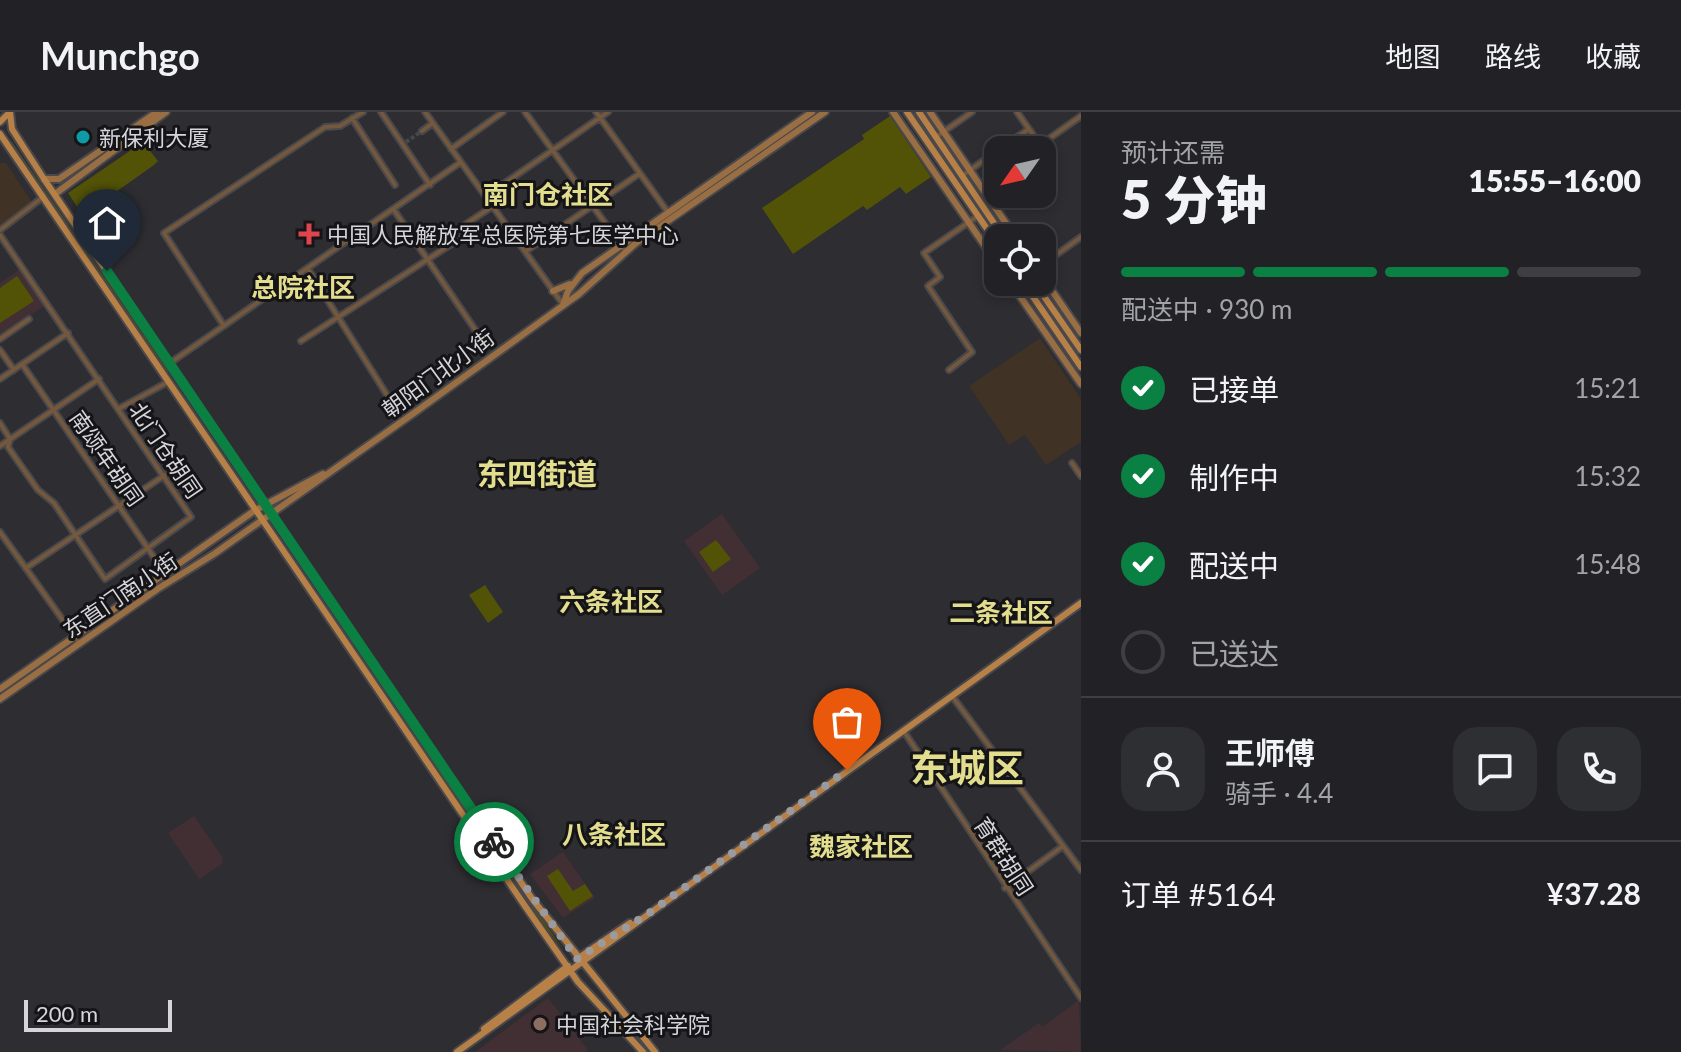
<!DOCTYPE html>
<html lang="zh">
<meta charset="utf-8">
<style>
:root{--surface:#222226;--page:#2e2f32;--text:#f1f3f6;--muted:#a2a4a7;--line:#3f3f43;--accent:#0b8043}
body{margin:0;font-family:Lato,"Noto Sans SC",sans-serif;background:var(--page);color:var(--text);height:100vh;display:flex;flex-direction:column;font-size:30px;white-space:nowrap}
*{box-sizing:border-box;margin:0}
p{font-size:26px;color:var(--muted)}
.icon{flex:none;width:44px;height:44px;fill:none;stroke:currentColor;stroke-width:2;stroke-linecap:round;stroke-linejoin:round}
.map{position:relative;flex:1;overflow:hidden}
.drawer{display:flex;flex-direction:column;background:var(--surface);width:600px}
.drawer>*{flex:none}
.needle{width:52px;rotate:236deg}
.fabs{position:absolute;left:984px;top:24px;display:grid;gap:16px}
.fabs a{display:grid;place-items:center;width:72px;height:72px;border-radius:16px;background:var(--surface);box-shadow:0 4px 12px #0003,0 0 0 2px var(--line);font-size:40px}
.scale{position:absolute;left:24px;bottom:20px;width:148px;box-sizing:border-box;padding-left:8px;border:4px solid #d6d6da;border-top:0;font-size:22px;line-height:28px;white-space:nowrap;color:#d6d6da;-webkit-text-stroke:6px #151518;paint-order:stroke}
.pin{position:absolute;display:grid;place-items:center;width:68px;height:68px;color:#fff;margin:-82px -34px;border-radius:50% 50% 50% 0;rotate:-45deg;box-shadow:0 0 8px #0007}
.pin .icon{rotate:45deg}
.courier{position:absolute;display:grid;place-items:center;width:80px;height:80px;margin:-40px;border:6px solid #0b8043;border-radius:50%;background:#fff;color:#222;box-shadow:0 2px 10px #0007}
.head em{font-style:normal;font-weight:800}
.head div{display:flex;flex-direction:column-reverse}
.head{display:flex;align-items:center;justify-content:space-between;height:136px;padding:0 40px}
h1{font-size:52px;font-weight:800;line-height:60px}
.bar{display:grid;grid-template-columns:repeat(4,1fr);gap:12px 8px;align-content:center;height:96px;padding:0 40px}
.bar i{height:10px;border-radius:6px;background:var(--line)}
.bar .selected{background:var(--accent)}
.bar p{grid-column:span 4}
.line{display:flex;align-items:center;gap:20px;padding:0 40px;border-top:2px solid var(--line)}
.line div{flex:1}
.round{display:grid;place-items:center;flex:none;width:84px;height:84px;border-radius:24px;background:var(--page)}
ol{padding:0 40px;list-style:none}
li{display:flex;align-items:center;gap:24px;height:88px}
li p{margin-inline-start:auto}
li .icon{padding:8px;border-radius:50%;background:var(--accent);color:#fff;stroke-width:4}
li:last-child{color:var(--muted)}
li i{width:44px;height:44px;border:4px solid var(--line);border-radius:50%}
header{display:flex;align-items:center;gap:48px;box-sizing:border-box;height:112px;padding:0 40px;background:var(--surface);border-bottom:2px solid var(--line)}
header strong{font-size:38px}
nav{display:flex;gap:44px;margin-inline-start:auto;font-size:28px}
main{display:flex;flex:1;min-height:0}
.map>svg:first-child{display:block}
.commercial{fill:#403224}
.education{fill:#422f34}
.green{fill:#525307}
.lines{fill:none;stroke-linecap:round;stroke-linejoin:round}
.street-tunnel{stroke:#46464b;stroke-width:4;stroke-dasharray:4 2;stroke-linecap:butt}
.street-casing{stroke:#48484d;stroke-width:8}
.secondary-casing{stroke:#48484d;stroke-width:10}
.primary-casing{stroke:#48484d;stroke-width:10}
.street{stroke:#73583d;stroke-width:4}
.secondary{stroke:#996e43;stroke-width:6}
.primary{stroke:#b78047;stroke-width:6}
.done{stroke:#9b9b9f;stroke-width:8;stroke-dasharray:0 14.4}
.route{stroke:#0b8043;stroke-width:10}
.culture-dot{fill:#0f9aa8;stroke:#151518;stroke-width:3}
.health-dot{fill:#e0444e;stroke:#151518;stroke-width:3}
.education-dot{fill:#8d6e63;stroke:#151518;stroke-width:3}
.labels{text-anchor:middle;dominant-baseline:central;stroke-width:6;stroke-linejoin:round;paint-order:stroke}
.poi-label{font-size:22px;fill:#d6d6da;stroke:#151518;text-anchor:start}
.street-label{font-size:22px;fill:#d6d6da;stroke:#151518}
.quarter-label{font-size:26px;font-weight:bold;fill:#e3dd8e;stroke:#151518}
.district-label{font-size:30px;font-weight:bold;fill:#e3dd8e;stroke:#151518}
.town-label{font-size:38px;font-weight:bold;fill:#e3dd8e;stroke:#151518}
</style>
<header>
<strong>Munchgo</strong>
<nav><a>地图</a><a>路线</a><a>收藏</a></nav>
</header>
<main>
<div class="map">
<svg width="1081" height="940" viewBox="0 0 1081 940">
<rect width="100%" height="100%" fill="#2d2d32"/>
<path class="commercial" d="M0,51H6L35,95L0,120Z
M1040,226L1081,287V330L1046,353L1025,323L1009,333L969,274Z"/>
<path class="education" d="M19,158L44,194L0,224V171Z
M722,402L760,456L722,483L684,429Z
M194,704L223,746L222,752L199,767L168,721Z
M563,740L595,786L563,806L530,762Z
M548,886L588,938L585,940H475Z
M1079,888L1081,940L1000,938L1039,911L1042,915Z"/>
<path class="green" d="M890,4L931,65L906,82L900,75L867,98L863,94L793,142L762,96L864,27L862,23Z
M10,29L12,30L168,259L166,260Z
M143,30L158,49L154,53L96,94L87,92L78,96L68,81Z
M17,164L34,189L0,211V176Z
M716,428L731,447L713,460L699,440Z
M485,473L503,500L488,511L469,483Z
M408,612L565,840L522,785Z
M558,757L573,779L585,772L593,784L570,799L547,764Z"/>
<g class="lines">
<path class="street-tunnel" d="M406,30L422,19"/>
<g class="street-casing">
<path id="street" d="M381,0L430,73
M425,0L562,191
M525,0L626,140
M596,0L667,99
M352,6L395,73
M1029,17L1040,33L1081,4
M422,19L433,11
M936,25L972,0
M451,37L503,0
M998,38L1029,17L1017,0
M962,64L998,38
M486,84L608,0
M394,98L478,222
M0,118L43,85
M0,123L191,405L105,467L54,391L38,378L8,335L10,327L0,311
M526,139L639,62
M1042,153L1081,125
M308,157L392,291
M224,214L164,121L325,15L340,14L363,0
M0,227L29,207
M301,229L464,124L460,116L493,94
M0,238L14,258
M170,251L461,50
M22,252L164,460
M949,258L972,240L928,174L940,165L924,141L978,104
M0,267L68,221
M120,296L168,270
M0,334L99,267
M1072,351L1081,364
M0,420L80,532
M26,456L165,363
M952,584L1081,758
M903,618L1081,886
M1005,776L1063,734"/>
</g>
<g class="secondary-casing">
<path id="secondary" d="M893,0L998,153
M930,0L1016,126
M44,67H59L157,0
M55,82L166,0
M1042,164L1081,221
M1010,170L1081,272
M553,179L570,172
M563,193L568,179L582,161L812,0
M0,577L254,399L323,362
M0,587L159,476L214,442L414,301L579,182L636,131L825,0"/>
</g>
<g class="primary-casing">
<path id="primary" d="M10,0L12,17L44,67L533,788L655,940
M907,0L998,133
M919,0L1004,126
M0,10L10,0
M0,22L525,794L578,870L643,940
M1023,170L1081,255
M1034,170L1081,238
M577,847L630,811
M484,917L568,854
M457,940L1081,491"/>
</g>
<use href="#street" class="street"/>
<use href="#secondary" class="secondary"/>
<use href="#primary" class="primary"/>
</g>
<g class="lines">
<path class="done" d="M494,730L577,847L652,799L847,658"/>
<path class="route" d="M107,159L494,730"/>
</g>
<circle class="culture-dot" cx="83" cy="25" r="8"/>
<path class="health-dot" d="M305 110h8v8h8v8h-8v8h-8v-8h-8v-8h8z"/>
<circle class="education-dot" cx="540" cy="912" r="8"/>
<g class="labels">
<g class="poi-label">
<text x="99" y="25">新保利大厦</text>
<text x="327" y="122">中国人民解放军总医院第七医学中心</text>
<text x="556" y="912">中国社会科学院</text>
</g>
<g class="street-label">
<text transform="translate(438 261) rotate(-36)">朝阳门北小街</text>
<text transform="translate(166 338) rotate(56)">北门仓胡同</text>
<text transform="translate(107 346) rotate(55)">南颂年胡同</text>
<text transform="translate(120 483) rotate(-34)">东直门南小街</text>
<text transform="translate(1004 744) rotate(57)">育群胡同</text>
</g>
<g class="quarter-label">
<text x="548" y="82">南门仓社区</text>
<text x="303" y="175">总院社区</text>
<text x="611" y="489">六条社区</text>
<text x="1001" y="500">二条社区</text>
<text x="614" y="722">八条社区</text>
<text x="861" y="734">魏家社区</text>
</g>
<g class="district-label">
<text x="537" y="361">东四街道</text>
</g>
<g class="town-label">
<text x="967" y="655">东城区</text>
</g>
</g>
</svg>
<div class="fabs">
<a><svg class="needle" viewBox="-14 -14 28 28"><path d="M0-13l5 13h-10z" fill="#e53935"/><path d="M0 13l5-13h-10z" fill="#a2a4a7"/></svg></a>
<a><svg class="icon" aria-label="locate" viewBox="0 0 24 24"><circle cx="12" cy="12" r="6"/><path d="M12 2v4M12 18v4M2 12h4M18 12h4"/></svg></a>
</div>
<div class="scale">200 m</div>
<div class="pin" style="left:847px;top:658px;background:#ea580c"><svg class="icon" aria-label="bag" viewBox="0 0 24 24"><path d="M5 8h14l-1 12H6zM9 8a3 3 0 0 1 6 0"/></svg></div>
<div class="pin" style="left:107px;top:159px;background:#1f2937"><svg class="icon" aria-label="home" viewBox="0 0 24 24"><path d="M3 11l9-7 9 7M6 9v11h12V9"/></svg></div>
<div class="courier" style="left:494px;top:730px"><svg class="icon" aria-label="bike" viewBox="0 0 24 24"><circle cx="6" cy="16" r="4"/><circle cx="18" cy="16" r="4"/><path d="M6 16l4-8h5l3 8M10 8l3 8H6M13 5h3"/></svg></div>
</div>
<section class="drawer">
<div class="head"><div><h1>5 分钟</h1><p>预计还需</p></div><em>15:55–16:00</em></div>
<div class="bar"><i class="selected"></i><i class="selected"></i><i class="selected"></i><i></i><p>配送中 · 930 m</p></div>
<ol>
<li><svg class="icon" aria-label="check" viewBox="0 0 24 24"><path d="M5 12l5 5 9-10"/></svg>已接单<p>15:21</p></li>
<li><svg class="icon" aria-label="check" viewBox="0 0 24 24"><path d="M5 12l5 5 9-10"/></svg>制作中<p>15:32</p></li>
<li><svg class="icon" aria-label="check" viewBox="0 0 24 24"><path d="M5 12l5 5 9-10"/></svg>配送中<p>15:48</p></li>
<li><i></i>已送达</li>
</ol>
<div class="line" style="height:144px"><a class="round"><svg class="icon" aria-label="person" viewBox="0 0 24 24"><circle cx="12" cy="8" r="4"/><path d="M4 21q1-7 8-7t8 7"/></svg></a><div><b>王师傅</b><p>骑手 · 4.4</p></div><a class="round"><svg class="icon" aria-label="chat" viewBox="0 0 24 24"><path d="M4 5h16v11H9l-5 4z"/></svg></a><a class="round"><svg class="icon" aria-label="phone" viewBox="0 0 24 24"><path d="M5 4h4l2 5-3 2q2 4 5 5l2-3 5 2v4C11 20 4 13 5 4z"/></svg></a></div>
<div class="line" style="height:104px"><div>订单 #5164</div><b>¥37.28</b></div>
</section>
</main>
